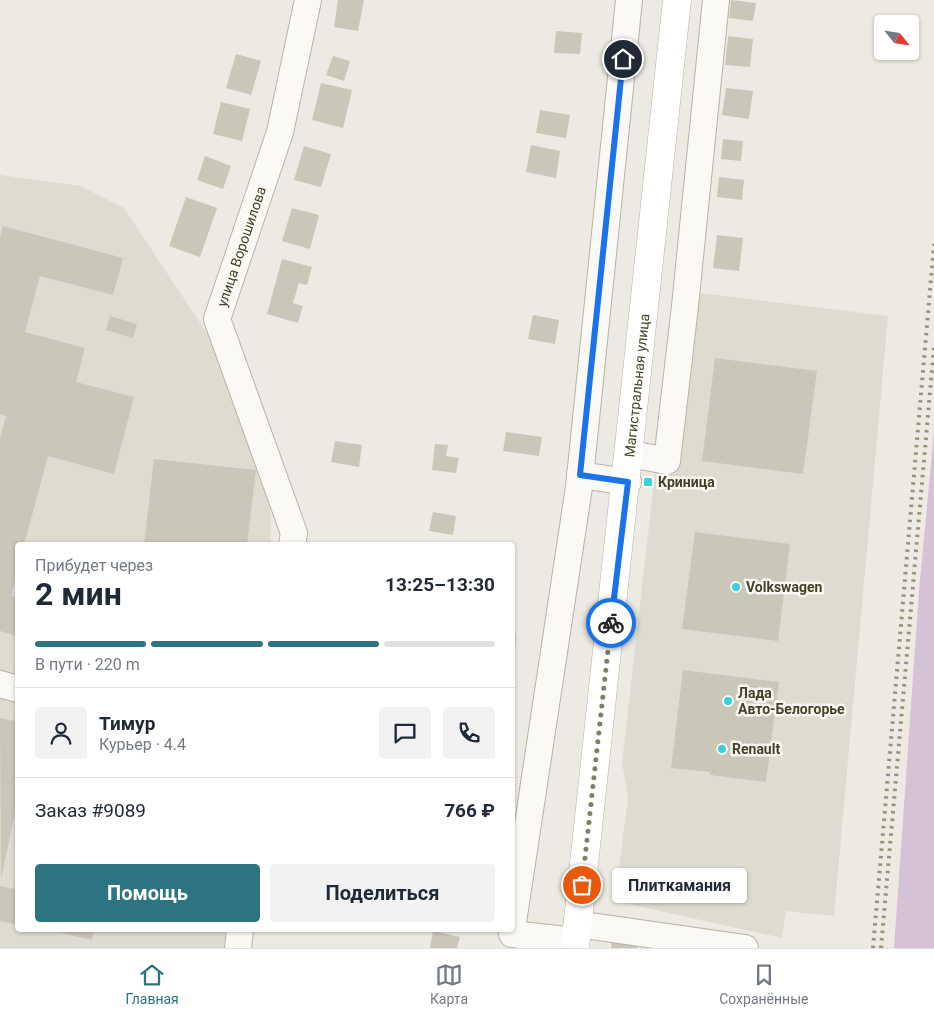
<!DOCTYPE html>
<html lang="ru">
<meta charset="utf-8">
<style>
:root{--surface:#fff;--page:#f2f2f3;--text:#1f2937;--muted:#747a83;--line:#e0e1e3;--accent:#2c7481}
body{margin:0;font-family:Roboto,sans-serif;background:var(--page);color:var(--text);height:100vh;display:flex;flex-direction:column;font-size:19px;white-space:nowrap}
*{box-sizing:border-box;margin:0}
p{font-size:16px;color:var(--muted)}
.icon{flex:none;width:28px;height:28px;fill:none;stroke:currentColor;stroke-width:2;stroke-linecap:round;stroke-linejoin:round}
.map{position:relative;flex:1;overflow:hidden}
.sheet{position:absolute;left:15px;top:542px;width:500px;height:390px;display:flex;flex-direction:column;background:var(--surface);border-radius:5px;box-shadow:0 1px 4px #0004}
.sheet>*{flex:none}
.needle{width:32px;rotate:120deg}
.tools{position:absolute;left:874px;top:15px;display:grid;gap:10px}
.tools a{display:grid;place-items:center;width:45px;height:45px;border-radius:5px;background:var(--surface);box-shadow:0 1px 4px #0004;font-size:25px}
.pin{position:absolute;display:grid;place-items:center;width:42px;height:42px;color:#fff;margin:-21px;border:2px solid #fff;border-radius:50%;box-shadow:0 1px 5px #0007}
.courier{position:absolute;display:grid;place-items:center;width:50px;height:50px;margin:-25px;border:4px solid #1a73e8;border-radius:50%;background:#fff;color:#222;box-shadow:0 1px 6px #0007}
.bubble{position:absolute;height:35px;border-radius:5px;background:var(--surface);box-shadow:0 1px 4px #0004;font-size:16px;font-weight:700;line-height:35px;text-align:center}
.summary em{font-style:normal;font-weight:700}
.summary div{display:flex;flex-direction:column-reverse}
.summary{display:flex;align-items:center;justify-content:space-between;height:85px;padding:0 20px}
h1{font-size:32px;font-weight:700;line-height:38px}
.bar{display:grid;grid-template-columns:repeat(4,1fr);gap:8px 5px;align-content:center;height:60px;padding:0 20px}
.bar i{height:6px;border-radius:4px;background:var(--line)}
.bar .selected{background:var(--accent)}
.bar p{grid-column:span 4}
.line{display:flex;align-items:center;gap:12px;padding:0 20px;border-top:1px solid var(--line)}
.line div{flex:1}
.round{display:grid;place-items:center;flex:none;width:52px;height:52px;border-radius:5px;background:var(--page)}
.button{display:flex;gap:10px;margin-top:auto;padding:10px 20px}
.button a{flex:1;height:58px;border-radius:5px;background:var(--accent);color:#fff;font-size:20px;font-weight:700;line-height:58px;text-align:center}
.button a+a{background:var(--page);color:var(--text)}
.tabs{display:flex;justify-content:space-around;align-items:center;height:70px;border-top:1px solid var(--line);background:var(--surface);font-size:14px;color:var(--muted)}
.tabs a{display:grid;justify-items:center;gap:2px}
.tabs .selected{color:var(--accent)}
.map>svg:first-child{display:block}
.built{fill:#dedcd0}
.green{fill:#d6c2d7}
.building{fill:#cac7b9}
.lines{fill:none;stroke-linecap:round;stroke-linejoin:round}
.minor-casing{stroke:#b7b4a6;stroke-width:28}
.major-casing{stroke:#b9b5a0;stroke-width:29}
.minor{stroke:#faf9f6;stroke-width:26}
.major{stroke:#fff;stroke-width:28}
.rail{stroke:#97937a;stroke-width:4;stroke-dasharray:2.5 5;stroke-linecap:butt}
.done{stroke:#807d69;stroke-width:5;stroke-dasharray:0 9}
.route{stroke:#1a73e8;stroke-width:6}
.poi-dot{fill:#3ccfdc;stroke:#f9f8f2;stroke-width:2}
.labels{text-anchor:middle;dominant-baseline:central;stroke-width:5;stroke-linejoin:round;paint-order:stroke}
.street-label{font-size:14px;fill:#464228;stroke:#f9f8f2}
.poi-label{font-size:14px;font-weight:bold;fill:#464228;stroke:#f9f8f2;text-anchor:start}
</style>
<div class="map">
<svg width="934" height="948" viewBox="0 0 934 948">
<rect width="100%" height="100%" fill="#eceae2"/>
<path class="built" d="M0,175L81,186L124,208L269,427L271,545H18V930H238L235,948H0Z
M676,290L888,316L834,916L786,911L782,938L615,901L628,798L622,762Z"/>
<path class="green" d="M934,432V948H894L919,591Z"/>
<path class="building" d="M338,0H364L358,31L334,27Z
M731,0L756,3L753,21L729,18Z
M556,31L582,33L580,54L554,53Z
M728,36L753,39L750,67L725,65Z
M236,54L261,61L251,95L226,88Z
M333,56L350,61L344,81L326,75Z
M321,83L352,90L343,128L312,120Z
M726,88L753,91L749,119L722,115Z
M221,102L250,109L242,141L213,134Z
M540,110L570,115L566,138L536,133Z
M723,139L743,141L741,161L721,159Z
M531,145L560,151L556,178L526,172Z
M304,146L331,154L321,187L294,180Z
M205,156L231,166L223,189L197,180Z
M719,177L744,180L742,200L717,197Z
M186,197L217,208L200,257L169,246Z
M292,208L319,215L310,249L282,241Z
M3,226L123,258L113,295L40,276L25,332L85,348L76,382L134,397L114,474L48,456L24,545H18V570L11,596L18,597L17,636L0,631V439L6,416L0,414V237Z
M717,235L743,238L739,271L713,268Z
M282,259L312,267L307,285L299,283L293,303L303,306L298,323L267,314Z
M533,315L559,320L555,344L528,339Z
M110,316L137,324L133,338L106,330Z
M715,358L817,371L803,474L702,461Z
M506,432L542,437L539,456L503,451Z
M335,441L362,445L359,467L331,462Z
M435,444L448,445L446,456L459,458L456,473L432,470Z
M154,459L256,470L247,545H144Z
M433,512L456,516L453,535L429,531Z
M695,532L790,544L778,641L682,629Z
M512,637H516L514,655H512Z
M683,670L779,682L766,782L710,775V772L671,768Z
M0,718L18,722V798L1,879Z
M0,886L18,890V925L0,921Z
M48,930H94L92,940Z
M433,931L460,937L457,948H430Z
M612,940L638,944L637,948H611Z"/>
<g class="lines">
<g class="minor-casing">
<g id="minor">
<path d="M631,454L667,461L685,306L716,0"/>
<path d="M580,475L628,482"/>
<path id="s1" d="M292,545L294,533L217,319L280,132L308,0"/>
<path d="M0,684L18,689"/>
<path d="M577,924L745,948"/>
<path d="M512,929L579,487L629,0"/>
<path d="M512,934L576,941"/>
<path d="M238,948L240,930"/>
</g>
</g>
<g class="major-casing">
<g id="major">
<path id="s2" d="M575,948C611,632 645,316 677,0"/>
</g>
</g>
<use href="#minor" class="minor"/>
<use href="#major" class="major"/>
<path class="rail" d="M873,948L934,244
M881,948L934,347"/>
</g>
<g class="lines">
<path class="done" d="M582,885L611,623"/>
<path class="route" d="M611,623L628,482L580,475L623,59"/>
</g>
<g class="poi-dot">
<rect x="643" y="477" width="10" height="10" rx="2.5"/>
<circle cx="736" cy="587" r="5"/>
<circle cx="728" cy="701" r="5"/>
<circle cx="722" cy="749" r="5"/>
</g>
<g class="labels">
<g class="street-label">
<text stroke="none"><textPath href="#s1" startOffset="316">улица Ворошилова</textPath></text>
<text stroke="none"><textPath href="#s2" startOffset="566">Магистральная улица</textPath></text>
</g>
<g class="poi-label">
<text x="658" y="482">Криница</text>
<text x="746" y="587">Volkswagen</text>
<text x="738" y="693">Лада<tspan x="738" dy="16">Авто-Белогорье</tspan></text>
<text x="732" y="749">Renault</text>
</g>
</g>
</svg>
<div class="tools">
<a><svg class="needle" viewBox="-14 -14 28 28"><path d="M0-13l5 13h-10z" fill="#e53935"/><path d="M0 13l5-13h-10z" fill="#747a83"/></svg></a>
</div>
<div class="pin" style="left:582px;top:885px;background:#ea580c"><svg class="icon" aria-label="bag" viewBox="0 0 24 24"><path d="M5 8h14l-1 12H6zM9 8a3 3 0 0 1 6 0"/></svg></div>
<div class="pin" style="left:623px;top:59px;background:#1f2937"><svg class="icon" aria-label="home" viewBox="0 0 24 24"><path d="M3 11l9-7 9 7M6 9v11h12V9"/></svg></div>
<div class="courier" style="left:611px;top:623px"><svg class="icon" aria-label="bike" viewBox="0 0 24 24"><circle cx="6" cy="16" r="4"/><circle cx="18" cy="16" r="4"/><path d="M6 16l4-8h5l3 8M10 8l3 8H6M13 5h3"/></svg></div>
<div class="bubble" style="left:612px;top:868px;width:135px">Плиткамания</div>
<section class="sheet">
<div class="summary"><div><h1>2 мин</h1><p>Прибудет через</p></div><em>13:25–13:30</em></div>
<div class="bar"><i class="selected"></i><i class="selected"></i><i class="selected"></i><i></i><p>В пути · 220 m</p></div>
<div class="line" style="height:90px"><a class="round"><svg class="icon" aria-label="person" viewBox="0 0 24 24"><circle cx="12" cy="8" r="4"/><path d="M4 21q1-7 8-7t8 7"/></svg></a><div><b>Тимур</b><p>Курьер · 4.4</p></div><a class="round"><svg class="icon" aria-label="chat" viewBox="0 0 24 24"><path d="M4 5h16v11H9l-5 4z"/></svg></a><a class="round"><svg class="icon" aria-label="phone" viewBox="0 0 24 24"><path d="M5 4h4l2 5-3 2q2 4 5 5l2-3 5 2v4C11 20 4 13 5 4z"/></svg></a></div>
<div class="line" style="height:65px"><div>Заказ #9089</div><b>766 ₽</b></div>
<div class="button"><a>Помощь</a><a>Поделиться</a></div>
</section>
</div>
<nav class="tabs">
<a class="selected"><svg class="icon" aria-label="home" viewBox="0 0 24 24"><path d="M3 11l9-7 9 7M6 9v11h12V9"/></svg>Главная</a>
<a><svg class="icon" aria-label="map" viewBox="0 0 24 24"><path d="M3 6l6-2 6 2 6-2v14l-6 2-6-2-6 2zM9 4v14M15 6v14"/></svg>Карта</a>
<a><svg class="icon" aria-label="saved" viewBox="0 0 24 24"><path d="M7 4h10v16l-5-4-5 4z"/></svg>Сохранённые</a>
</nav>
